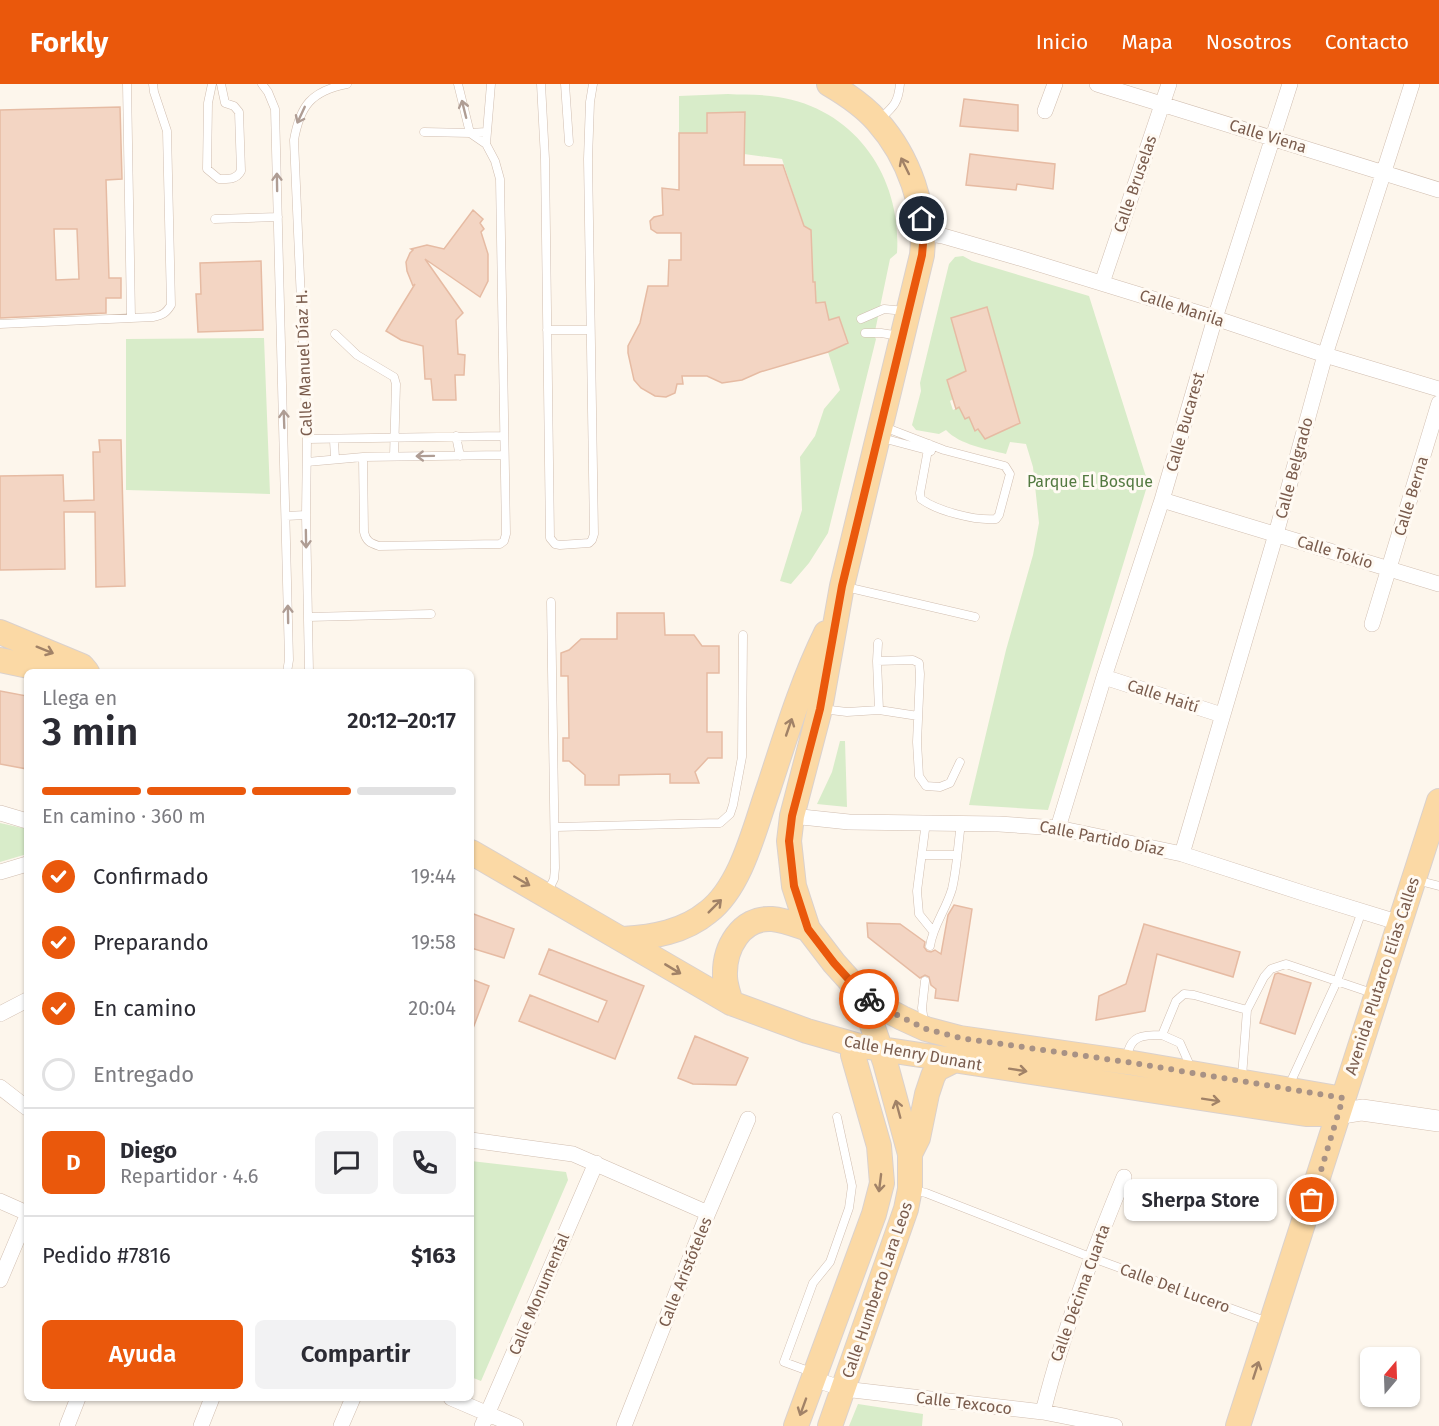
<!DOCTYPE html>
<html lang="es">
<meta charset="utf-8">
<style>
:root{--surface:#fff;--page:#f2f2f3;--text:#2b2b33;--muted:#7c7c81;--line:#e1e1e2;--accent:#ea580c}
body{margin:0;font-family:"Fira Sans",sans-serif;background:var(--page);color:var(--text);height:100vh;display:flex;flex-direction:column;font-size:22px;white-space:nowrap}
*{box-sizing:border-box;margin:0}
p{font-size:20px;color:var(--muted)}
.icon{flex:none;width:33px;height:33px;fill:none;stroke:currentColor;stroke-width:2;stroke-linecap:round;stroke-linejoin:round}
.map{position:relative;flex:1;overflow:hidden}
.panel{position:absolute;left:24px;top:585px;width:450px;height:732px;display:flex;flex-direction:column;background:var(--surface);border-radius:9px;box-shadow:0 2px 4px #0004}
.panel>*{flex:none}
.needle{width:39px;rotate:19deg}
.buttons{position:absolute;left:1360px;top:1263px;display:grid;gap:12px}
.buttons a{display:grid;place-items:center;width:60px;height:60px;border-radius:9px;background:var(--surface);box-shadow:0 2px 4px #0004;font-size:30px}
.pin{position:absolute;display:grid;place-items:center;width:51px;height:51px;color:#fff;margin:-26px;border:3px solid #fff;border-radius:50%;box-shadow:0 2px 6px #0007}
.courier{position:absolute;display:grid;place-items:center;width:60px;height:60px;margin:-30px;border:4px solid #ea580c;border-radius:50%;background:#fff;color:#222;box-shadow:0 2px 8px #0007}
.bubble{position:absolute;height:42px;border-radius:9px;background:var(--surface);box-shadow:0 2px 4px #0004;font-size:20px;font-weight:600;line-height:42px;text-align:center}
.summary em{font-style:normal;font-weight:600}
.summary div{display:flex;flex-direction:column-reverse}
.summary{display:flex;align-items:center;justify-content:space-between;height:102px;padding:0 18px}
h1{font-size:39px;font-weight:600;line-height:45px}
.bar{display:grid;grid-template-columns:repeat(4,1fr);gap:9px 6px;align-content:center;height:72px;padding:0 18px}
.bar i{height:8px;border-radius:4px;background:var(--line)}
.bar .on{background:var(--accent)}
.bar p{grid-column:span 4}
.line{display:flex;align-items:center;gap:15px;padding:0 18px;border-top:2px solid var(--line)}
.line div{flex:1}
.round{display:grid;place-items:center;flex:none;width:63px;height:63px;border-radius:9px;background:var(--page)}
ol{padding:0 18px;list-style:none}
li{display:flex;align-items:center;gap:18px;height:66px}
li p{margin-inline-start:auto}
li .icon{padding:6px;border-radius:50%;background:var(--accent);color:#fff;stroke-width:4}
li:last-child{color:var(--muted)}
li i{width:33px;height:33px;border:3px solid var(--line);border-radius:50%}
.cta{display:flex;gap:12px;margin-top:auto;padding:12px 18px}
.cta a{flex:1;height:69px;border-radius:9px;background:var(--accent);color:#fff;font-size:24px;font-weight:600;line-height:69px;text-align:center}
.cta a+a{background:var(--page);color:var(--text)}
header{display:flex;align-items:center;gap:36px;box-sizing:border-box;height:84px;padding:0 30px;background:var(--accent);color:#fff}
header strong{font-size:28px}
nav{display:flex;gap:33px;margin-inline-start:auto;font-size:21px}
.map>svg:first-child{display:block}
.green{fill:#d8ecc9;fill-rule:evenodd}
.building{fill:#f3d5c3;stroke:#e6bba3;stroke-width:1.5;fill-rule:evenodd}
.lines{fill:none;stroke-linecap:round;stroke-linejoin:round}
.lane-casing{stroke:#d1beb0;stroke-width:9}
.street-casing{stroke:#d1beb0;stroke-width:16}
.secondary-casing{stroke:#d6c0b0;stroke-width:22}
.primary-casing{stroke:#dad1cd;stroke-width:26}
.lane{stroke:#fff;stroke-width:8}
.street{stroke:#fff;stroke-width:15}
.secondary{stroke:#fff;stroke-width:21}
.primary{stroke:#fbd9a5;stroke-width:24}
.oneway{stroke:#af9d94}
.oneway2{stroke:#a18267}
.done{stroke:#a89285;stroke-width:6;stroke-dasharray:0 10.8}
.route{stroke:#ea580c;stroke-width:8}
.labels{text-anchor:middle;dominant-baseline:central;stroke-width:6;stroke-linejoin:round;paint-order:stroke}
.street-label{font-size:16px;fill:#7a5c4d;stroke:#fffaf3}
.park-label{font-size:16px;fill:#537a41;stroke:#fffaf3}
</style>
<header>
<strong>Forkly</strong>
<nav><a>Inicio</a><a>Mapa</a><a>Nosotros</a><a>Contacto</a></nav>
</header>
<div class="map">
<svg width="1439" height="1342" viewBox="0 0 1439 1342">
<rect width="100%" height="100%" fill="#fdf6ec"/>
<path class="green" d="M728,10C744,11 762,10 778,13C856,25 902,94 897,169L890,175L874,252L876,255L828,449L809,479L791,500L780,497L802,426L800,373L815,352L824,325L840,306L828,268L848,259L839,233L829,236L825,218L811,220L788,198L812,176L811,146L804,142L782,75L744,70L707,29V49H679V12Z
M963,172L972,177L1089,212L1148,399L1048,726L969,721L1006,566L1033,471L1039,439L1033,383L1026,360L1010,358L1006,370C987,365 960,361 946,346L939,350L916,346L912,341L921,307L920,299L949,180L955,173ZM987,223L1020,339L985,355L980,349L983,345L981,342L975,346L971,331L965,335L961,327V322L953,326L950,317L953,315L947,296L966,287L951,234Z
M264,254L270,410L126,406V255Z
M840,657H845L847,723L817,720L832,688Z
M0,739L27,745V770L0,778Z
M471,1077L566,1088L568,1096L481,1297L471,1293Z
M858,1320L923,1330L922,1342H849Z"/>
<path class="building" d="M964,15L1018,21V47L960,42Z
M120,23L122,95L106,96L109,194H121V214H106V229L0,234V26ZM54,145H77L79,195L56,196Z
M745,28L744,81H783L804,142L811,146L813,198H815L816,219L825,218L829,236L839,233L848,259L828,268L760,288L742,296L722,299L707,292H682L683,300H677L675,309L666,313L655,312L641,304L634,296L628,269V262L640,239L648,202H668L669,176H681V149H657L651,145L650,137L654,133L663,131L662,104L679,106V49H707V29Z
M970,70L1055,80L1053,105L1017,100L1016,106L966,101Z
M473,126L483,135L480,139L484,145L481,148L488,170V197L480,213L425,175L463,229L456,236L458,270L465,271L464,291H455L456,316H433L431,295H425L423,262L401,256L386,247L415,200L413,202L407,187L406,178L410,169L413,166L411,165L427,161L444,165Z
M261,177L263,246L198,248L196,210H201L200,179Z
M987,223L1020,339L985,355L978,345L975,347L969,333L965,335L959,323L956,325L947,296L966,287L951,234Z
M99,356H121L125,502L96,503L95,428H64L65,485L0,486V392L63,391L64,417L94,416L93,368H100Z
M617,529H664L665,551H694L702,562H719V589H707V648H722V674H708L695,688L699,699H670V690L619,691V701H585V691L569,677H563V654H569L568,592H561V569L569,566L581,555H617Z
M0,607L27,612V685L0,680Z
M954,821L972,825L958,917L935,914L936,905L931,901L929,893L925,891L920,894L868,853L867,839L900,840L925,858L924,863L927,867L931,868L935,866L941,870L948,831Z
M471,829L514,845L504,874L471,864Z
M1144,840L1240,868L1233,893L1157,870L1145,927L1096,936L1099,912L1126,900Z
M549,865L644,902L615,975L519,937L530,911L598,938L607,917L539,890Z
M1278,889L1311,899L1295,950L1260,939L1275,890Z
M471,895L489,902L472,947L471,946Z
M695,952L748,974L736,1001L693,1000L678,994Z"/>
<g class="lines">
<g class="lane-casing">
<path id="lane" d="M127,0L131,234
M212,0L208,19L207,85L219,95C228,95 236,96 241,87L239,28L234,22L225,19L221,0
M262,0L268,8L275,25L289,576L287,588
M458,0L470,49L486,60
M541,0L545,75L550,454L555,460L560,461L589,459L592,456L594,450L588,75L590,18L593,0
M565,0L569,58
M879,36C893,23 898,20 900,0
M424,48L470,49L486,48
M215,135L278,133
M861,235L884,225L905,227
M0,240L153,233C163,231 166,229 171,221L167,47L154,8L153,0
M547,246H590
M865,249H881L900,252
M335,250L357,271L394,293L396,300L394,372
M884,343L944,366L1005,382L1010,390L999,431L996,435C976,437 937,427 921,415L920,409L929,360
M456,352L460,372
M882,354L931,367
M307,355L504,352
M334,356L335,375
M363,373L364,448C366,457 370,459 379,462L500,460L504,457L506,450L500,95L495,77L486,60L491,0
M307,378L363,373L504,371
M286,432L306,431
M846,503L975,533
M308,533L431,530
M878,559L877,577L879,626
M877,577L913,576L919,579L920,590L917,658L919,692L926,702L940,703L950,699L960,678
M309,588L306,431L307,355L294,56C300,22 311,7 347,0
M822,625L847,628L879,626L918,632
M926,738L917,807L919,830L932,846
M556,743L720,739L730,730L733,721L742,673L743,551
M923,771H957
M1416,796L1439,802
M547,809L554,795L555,784L551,518
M930,862C933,841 946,826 952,805C957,784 958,761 961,739
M1247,926L1264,893L1271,885L1286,880L1375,910
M924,938L922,924L925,897
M1162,951L1180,959L1188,977L1187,984
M1127,973C1130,951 1143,951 1162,951L1176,917L1184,910L1194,911L1247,926L1242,993
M1290,1003L1292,995L1337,897L1362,827
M914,1106L926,1109L1090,1173L1268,1238
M814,1289L784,1278L813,1199L830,1178L849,1124L852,1102L837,1033"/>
</g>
<g class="street-casing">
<path id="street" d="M1097,0L1439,106
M1045,27L1055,0
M924,149L943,152L1016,173L1215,234L1325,271L1439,305
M1102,199L1169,0
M1162,416L1439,500
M1372,540L1439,319
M1104,593L1222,631
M0,729L27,737
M792,732L849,738L999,740L1058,744L1182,770L1309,811L1400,839
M1058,744L1104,593L1162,416L1215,234L1290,0
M1182,770L1276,450L1325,271L1412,0
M0,788L27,780
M0,930L27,916
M0,1003L27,1024
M471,1056L573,1070L708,1129
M0,1117L27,1129
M0,1196L27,1132
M813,1295L844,1305L1043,1328L1115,1342
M451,1314L516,1342
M1043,1328C1063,1247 1092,1170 1124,1093
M67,1342L78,1314
M201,1342L212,1314
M341,1342L353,1314
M482,1342L596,1079
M624,1342L708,1129L748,1035"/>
</g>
<g class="secondary-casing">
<path id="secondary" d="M1338,1030L1362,1026L1439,1037"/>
</g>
<g class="primary-casing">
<path id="primary" d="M829,0C846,10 864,22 877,37C909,73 927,124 922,171L842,502L820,625L792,732L789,757L794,802L808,845L834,879L861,909L885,978L910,1070V1105L906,1125L830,1342
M0,548L82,582L87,588
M0,576L57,588
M471,768L731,919L807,947L856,961L881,965L1306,1030H1338
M623,855C653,853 684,848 708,828C742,802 755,742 769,703C786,651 802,598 826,549
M861,909L881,923L902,934L926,945L960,954L1127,978L1343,1015
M731,919C729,911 725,901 725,892C724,864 741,833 772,835C784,836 796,841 808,845
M910,1070L918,1054L927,1010L933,992L937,985L955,976
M796,1342L874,1130L882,1099L879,1062L853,971L856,961
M1238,1342L1439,717"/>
</g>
<use href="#lane" class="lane"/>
<use href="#street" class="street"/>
<use href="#secondary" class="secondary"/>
<use href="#primary" class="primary"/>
</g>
<defs><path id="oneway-shaft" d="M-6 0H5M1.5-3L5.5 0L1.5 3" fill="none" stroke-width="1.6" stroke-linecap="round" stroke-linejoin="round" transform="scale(1.5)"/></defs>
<g class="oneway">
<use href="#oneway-shaft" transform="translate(464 25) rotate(-104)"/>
<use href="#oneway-shaft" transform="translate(301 31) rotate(115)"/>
<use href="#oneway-shaft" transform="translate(277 98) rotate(-91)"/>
<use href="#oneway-shaft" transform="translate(284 335) rotate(-92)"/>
<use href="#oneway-shaft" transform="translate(425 372) rotate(179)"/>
<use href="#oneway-shaft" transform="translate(306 455) rotate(89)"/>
<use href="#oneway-shaft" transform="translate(288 530) rotate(-91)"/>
</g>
<g class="oneway2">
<use href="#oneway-shaft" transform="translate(905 82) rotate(-116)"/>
<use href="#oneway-shaft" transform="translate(45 566) rotate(22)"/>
<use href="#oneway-shaft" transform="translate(789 643) rotate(-71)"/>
<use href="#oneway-shaft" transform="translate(522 797) rotate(30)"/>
<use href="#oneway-shaft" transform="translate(715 822) rotate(-45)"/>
<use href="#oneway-shaft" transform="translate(673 885) rotate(31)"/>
<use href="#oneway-shaft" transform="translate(1018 986) rotate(9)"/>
<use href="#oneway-shaft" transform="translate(1211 1016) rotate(9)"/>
<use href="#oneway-shaft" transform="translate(898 1025) rotate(-105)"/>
<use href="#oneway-shaft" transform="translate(880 1099) rotate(97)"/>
<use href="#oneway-shaft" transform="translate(1256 1286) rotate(-72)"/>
<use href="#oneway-shaft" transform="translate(803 1323) rotate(110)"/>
</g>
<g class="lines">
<path class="done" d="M869,915L881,923L926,945L960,954L1127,978L1343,1014L1312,1116"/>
<path class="route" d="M869,915L861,909L834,879L808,845L794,802L789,757L792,732L820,625L842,502L922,171L924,149L922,135"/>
</g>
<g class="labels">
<g class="street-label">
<text transform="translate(1268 52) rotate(17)">Calle Viena</text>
<text transform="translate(1135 100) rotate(-71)">Calle Bruselas</text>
<text transform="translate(1182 224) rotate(18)">Calle Manila</text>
<text transform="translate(304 279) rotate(-92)">Calle Manuel Díaz H.</text>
<text transform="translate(1185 338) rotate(-74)">Calle Bucarest</text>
<text transform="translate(1294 384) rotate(-75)">Calle Belgrado</text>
<text transform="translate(1411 412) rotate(-73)">Calle Berna</text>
<text transform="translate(1335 468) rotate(17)">Calle Tokio</text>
<text transform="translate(1163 612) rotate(18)">Calle Haití</text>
<text transform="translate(1102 754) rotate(11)">Calle Partido Díaz</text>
<text transform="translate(1382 892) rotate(-72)">Avenida Plutarco Elías Calles</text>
<text transform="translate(913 969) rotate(10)">Calle Henry Dunant</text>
<text transform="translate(685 1188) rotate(-68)">Calle Aristóteles</text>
<text transform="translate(1175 1204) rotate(20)">Calle Del Lucero</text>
<text transform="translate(877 1206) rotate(-71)">Calle Humberto Lara Leos</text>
<text transform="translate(1080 1209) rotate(-70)">Calle Décima Cuarta</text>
<text transform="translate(539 1210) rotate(-67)">Calle Monumental</text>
<text transform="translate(964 1319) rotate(7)">Calle Texcoco</text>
</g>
<g class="park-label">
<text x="1090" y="397">Parque El Bosque</text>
</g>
</g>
</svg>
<div class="buttons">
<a><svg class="needle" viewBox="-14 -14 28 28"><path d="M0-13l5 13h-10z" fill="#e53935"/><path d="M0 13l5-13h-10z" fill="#7c7c81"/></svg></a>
</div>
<div class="pin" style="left:1312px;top:1116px;background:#ea580c"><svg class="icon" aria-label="bag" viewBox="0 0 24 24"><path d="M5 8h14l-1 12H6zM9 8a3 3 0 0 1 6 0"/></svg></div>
<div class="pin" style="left:922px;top:135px;background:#1f2937"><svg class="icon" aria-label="home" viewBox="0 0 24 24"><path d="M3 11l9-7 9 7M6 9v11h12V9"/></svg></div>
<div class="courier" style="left:869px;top:915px"><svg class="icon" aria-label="bike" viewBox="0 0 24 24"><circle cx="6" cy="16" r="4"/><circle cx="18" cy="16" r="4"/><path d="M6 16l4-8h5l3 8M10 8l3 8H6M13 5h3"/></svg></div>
<div class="bubble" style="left:1124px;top:1095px;width:153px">Sherpa Store</div>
<section class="panel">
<div class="summary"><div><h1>3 min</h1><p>Llega en</p></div><em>20:12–20:17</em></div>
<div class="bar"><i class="on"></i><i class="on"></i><i class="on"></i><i></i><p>En camino · 360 m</p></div>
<ol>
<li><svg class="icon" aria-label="check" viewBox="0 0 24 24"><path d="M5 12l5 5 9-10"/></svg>Confirmado<p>19:44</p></li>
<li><svg class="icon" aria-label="check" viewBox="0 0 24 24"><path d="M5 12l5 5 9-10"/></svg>Preparando<p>19:58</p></li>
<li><svg class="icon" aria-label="check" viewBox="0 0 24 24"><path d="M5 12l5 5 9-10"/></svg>En camino<p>20:04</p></li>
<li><i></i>Entregado</li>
</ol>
<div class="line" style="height:108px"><b class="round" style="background:var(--accent);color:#fff">D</b><div><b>Diego</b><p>Repartidor · 4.6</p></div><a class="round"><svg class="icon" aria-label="chat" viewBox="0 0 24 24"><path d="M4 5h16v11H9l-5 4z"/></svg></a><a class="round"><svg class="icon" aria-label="phone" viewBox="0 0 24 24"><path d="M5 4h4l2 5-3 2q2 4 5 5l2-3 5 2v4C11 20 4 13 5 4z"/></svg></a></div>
<div class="line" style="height:78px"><div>Pedido #7816</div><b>$163</b></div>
<div class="cta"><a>Ayuda</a><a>Compartir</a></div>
</section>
</div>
